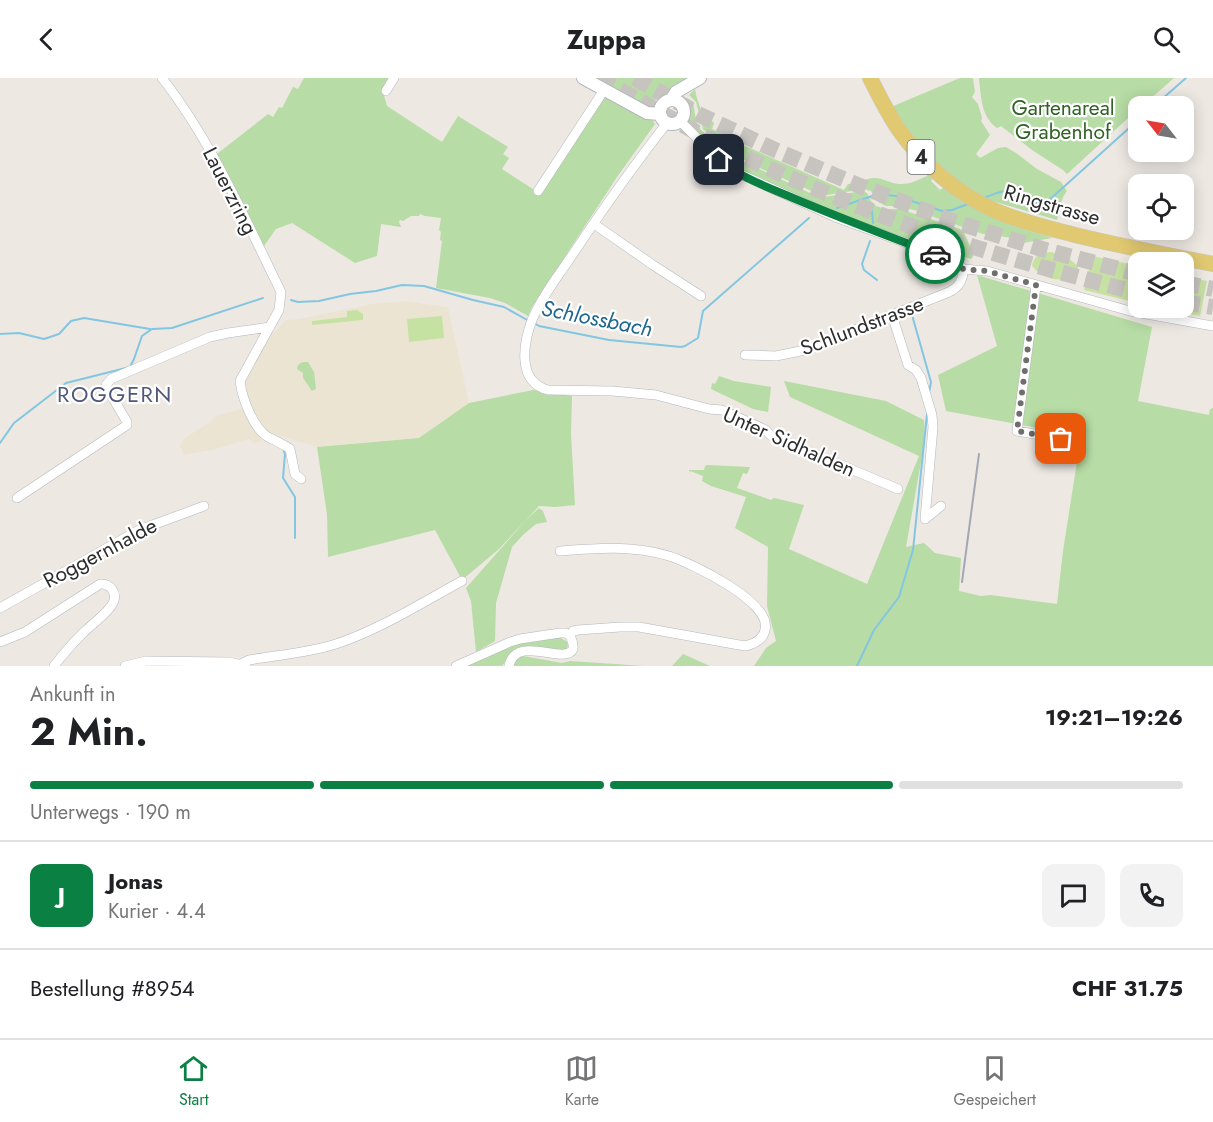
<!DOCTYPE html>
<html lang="de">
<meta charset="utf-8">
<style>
:root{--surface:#fff;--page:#f2f2f2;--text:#202124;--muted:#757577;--line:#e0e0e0;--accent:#0b8043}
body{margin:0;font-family:Jost,sans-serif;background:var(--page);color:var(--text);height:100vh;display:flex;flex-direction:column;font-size:22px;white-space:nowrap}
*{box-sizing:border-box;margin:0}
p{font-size:20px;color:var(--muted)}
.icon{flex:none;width:33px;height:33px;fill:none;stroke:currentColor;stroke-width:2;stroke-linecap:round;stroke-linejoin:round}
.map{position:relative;height:588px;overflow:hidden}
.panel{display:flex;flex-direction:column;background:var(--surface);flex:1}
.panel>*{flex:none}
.needle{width:39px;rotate:301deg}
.tools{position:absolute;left:1128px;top:18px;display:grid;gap:12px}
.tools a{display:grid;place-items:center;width:66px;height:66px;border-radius:12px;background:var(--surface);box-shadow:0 3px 15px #0003;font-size:30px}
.pin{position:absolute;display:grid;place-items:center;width:51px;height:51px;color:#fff;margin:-26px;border-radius:12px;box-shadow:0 3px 9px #0006}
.courier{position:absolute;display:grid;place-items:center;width:60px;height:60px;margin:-30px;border:4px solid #0b8043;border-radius:50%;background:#fff;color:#222;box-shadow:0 2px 8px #0007}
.headline em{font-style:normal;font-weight:700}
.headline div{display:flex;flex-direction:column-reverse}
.headline{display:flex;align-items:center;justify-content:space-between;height:102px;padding:0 30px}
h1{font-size:39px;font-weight:700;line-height:45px}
.bar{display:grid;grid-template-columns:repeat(4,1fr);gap:9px 6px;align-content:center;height:72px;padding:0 30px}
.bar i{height:8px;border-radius:4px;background:var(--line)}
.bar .on{background:var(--accent)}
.bar p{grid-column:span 4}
.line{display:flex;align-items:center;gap:15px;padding:0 30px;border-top:2px solid var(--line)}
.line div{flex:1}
.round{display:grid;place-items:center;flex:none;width:63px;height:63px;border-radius:12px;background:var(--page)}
header{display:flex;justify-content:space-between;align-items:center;height:78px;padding:0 30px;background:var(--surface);font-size:27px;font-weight:700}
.menu{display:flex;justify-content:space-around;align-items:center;height:84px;border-top:2px solid var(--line);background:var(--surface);font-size:16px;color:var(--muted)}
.menu a{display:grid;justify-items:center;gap:3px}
.menu .on{color:var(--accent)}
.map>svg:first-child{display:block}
.education{fill:#ece4d3}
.green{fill:#b7dca5}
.pitch{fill:#c6e2a2}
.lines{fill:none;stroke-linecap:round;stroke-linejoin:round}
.stream{stroke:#82c6e1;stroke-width:2}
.motorway-tunnel{stroke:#c7c3be;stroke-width:16;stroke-dasharray:16 8;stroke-linecap:butt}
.minor-casing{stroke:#b5b7bf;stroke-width:10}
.tertiary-casing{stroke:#b5b7bf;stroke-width:14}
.primary-casing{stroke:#c8c8c8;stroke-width:16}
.minor{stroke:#fff;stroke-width:9}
.tertiary{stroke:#fff;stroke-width:12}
.primary{stroke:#e1c972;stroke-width:15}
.rail{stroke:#a4a7b5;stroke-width:2}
.done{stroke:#706e6c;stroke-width:6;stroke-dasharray:0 10.8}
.route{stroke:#0b8043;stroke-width:8}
.labels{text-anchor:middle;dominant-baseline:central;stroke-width:4.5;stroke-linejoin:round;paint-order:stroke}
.shield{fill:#fff;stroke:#6c6c6c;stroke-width:1.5}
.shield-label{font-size:20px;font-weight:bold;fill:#2d2d2d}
.park-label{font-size:21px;fill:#306324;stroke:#fff}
.street-label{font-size:21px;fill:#2d2d2d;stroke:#fff}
.water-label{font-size:22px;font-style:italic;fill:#1e6690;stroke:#fff}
.neighbourhood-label{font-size:22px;letter-spacing:1.5px;fill:#525879;stroke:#fff}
</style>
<header><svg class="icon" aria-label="back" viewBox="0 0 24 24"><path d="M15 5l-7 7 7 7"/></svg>Zuppa<svg class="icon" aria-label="search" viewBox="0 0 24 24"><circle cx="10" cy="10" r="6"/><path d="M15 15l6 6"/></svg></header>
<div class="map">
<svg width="1213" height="588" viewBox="0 0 1213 588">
<rect width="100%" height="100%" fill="#ede8e2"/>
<path class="education" d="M404,223L448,229L469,325L419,360L317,369L262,352L261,363L254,366L249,361L216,371L184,377L180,368L183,361L209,345L216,338L241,331L248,328L243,302L266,263L286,242L299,241L372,226Z"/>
<path class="green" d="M304,0H389L382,11L387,28L442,64L458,38L508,69L503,76L509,80L502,91L539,115L604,19L623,29L651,39L655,46L617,99L532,229L528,238L505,225L490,220L436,210L442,163L440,162L441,154L439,152L441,140L425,138L420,136L419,138H411L403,143L400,142L399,144L401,149L381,146L377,178L355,185L292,145L276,151L264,168L217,76L268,36L273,39L279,29L282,30L293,9L298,11Z
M594,0H689L648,27H645Z
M960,0H973L975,14L972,19L978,26L982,40L981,43L990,57L976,76L980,80L998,70L1006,69L1016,75L1037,91L1061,104L1067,113L1063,119L1060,128L1050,126L1049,131L1059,134L1057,142L989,122L961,105L941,90L921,70L891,29Z
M979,0H1174L1142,28H1138V31L1067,96L1063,92L1032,72L1001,48L997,50C981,39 981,18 979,0Z
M695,11L696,17L705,45L712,43L714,45L712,51L741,66L844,112L848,106C857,106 867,99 876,100C881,100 886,103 890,104C904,109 914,104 927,98L928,96L933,100L931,103L940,112L944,109C968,127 991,141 1020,150C1030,154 1042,156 1052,160L1023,165L1013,160L983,156L914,132L897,128H886L878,124L871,113L864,111L827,117L814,114L753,87L729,73L703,51L696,24L689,17Z
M687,20L693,24L696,43L701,52L732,78L812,116L824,119L863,113L867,115L871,123L876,128L886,131H900L960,151L964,155L974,177L971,181L947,173L945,175L839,136L797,118L733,88L718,76L690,47L688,40Z
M977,197L1152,249L1138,323L1209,337L1210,331L1213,330V588H754L766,570L776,563L767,528L768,469L735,450L746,419L711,408L702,403L703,398L690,393L689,395V392H704L705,388L707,387L750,389L747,396L743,395L737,410L771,422L774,420L804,427L789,471L867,506L919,378L790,319L784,303L886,323L924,342L925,361L906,469L924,465L935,475L961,480L959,513L981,518L991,517L1057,526L1063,473L1081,358L946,333L938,297L997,268Z
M308,284L314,294L316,311L312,313L303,300V295L297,291C298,284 303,284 308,284Z
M719,298L734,303L771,309L768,334L753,331L711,311L712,305L715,306Z
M533,312L572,318L571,356L575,427L555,429L539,428L499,471L462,502L435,452L328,479L327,436L317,369L419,360L469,325Z
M539,430L543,433L547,444L536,446L523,457L512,469L496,525L495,563L476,574L471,523L466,510L526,442Z
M555,559L561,560L567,564L568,568L566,572L512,574L502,588H462L511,567Z
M683,576L710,588H672Z
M523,578L562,585L570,583L644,588H513L514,582Z"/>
<path class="pitch" d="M1051,174L1066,178L1078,188V193L1075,199C1058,204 1044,202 1032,188C1034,177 1041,175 1051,174Z
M1092,178L1138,188V225L1084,212Z
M1184,198L1207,203L1200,238L1159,230H1184Z
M357,232L363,236V242L312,247V243L347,239V233Z
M442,238L444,260L409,264L407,241Z"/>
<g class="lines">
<path class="stream" d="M1154,28L1186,0
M984,120C991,117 1001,112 1009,113C1022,115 1031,128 1047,124L1138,42
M863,121L872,133L873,145
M837,130L878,116L896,118L942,133L952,132L968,126
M870,163L862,186L864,192L877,202
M291,222L298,224L319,223L350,216L376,213L402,207L424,208L473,222L504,229L529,243
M912,237L931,304L929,315
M534,245L539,248L609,262L681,269L685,268L698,260L703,233L809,140
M0,256L19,255L44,261L59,256L71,243L84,240L150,251
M0,365L14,345L66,305L130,289L134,281L142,258L152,251L172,250L263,220
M283,371L285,376L283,400L295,419V460
M857,588L874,552L899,519L913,472L927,336"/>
<path class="motorway-tunnel" d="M599,0C655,32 710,63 768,90C826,116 886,140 946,160C1009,181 1074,198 1138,215
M635,0L700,37L775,72L860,108L952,143L1042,171L1138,196
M1184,205L1213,211
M1184,224L1213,229"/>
<g class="minor-casing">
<path id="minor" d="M162,0C211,62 246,143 281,214L279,232L240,303C242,320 253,350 268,359C276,363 283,366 290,371L295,396L301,401
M386,13L394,0
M680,43L719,82L738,95L835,139L953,182L959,186L963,191
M667,45C634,87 603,131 573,176C559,197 542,218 532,242C523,266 517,304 548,312L612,313L656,317L709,331L722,332L766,352L770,357L898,411
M538,113L604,12
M594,146L653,187L701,218
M963,191L987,193L1130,233L1213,248
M1036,208L1017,353L1074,363
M892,237L908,287L916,292L921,300L932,337L933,349L925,441
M745,277L776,278L805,272L949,214C958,210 964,201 963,191
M17,420L127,347V344L107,310L106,307L111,301L210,259L228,255L270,249
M925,441L941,428
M560,473C597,470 632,467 669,478C691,485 773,524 765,552C763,562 754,566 745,568L639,549H620L578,552L573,553L570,558
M0,530L139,452L204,428
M0,564L25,554L100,506C110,505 118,515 113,525C108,535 91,547 83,555C72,566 63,576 54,588
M241,586L249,582C278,577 308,575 336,566C379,552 423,524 462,503
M125,588L146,583L229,584L246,588
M456,588L510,564L520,561L560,555H566L570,558
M509,588C516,555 565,588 573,571C574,566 572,562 570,558"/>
</g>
<g class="tertiary-casing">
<path id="tertiary" d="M583,0L647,35L660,36
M660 34a12 12 0 1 1 24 0a12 12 0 1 1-24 0Z
M671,22L676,14L700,0"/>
</g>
<g class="primary-casing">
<path id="primary" d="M870,0C879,18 888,36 899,52C923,86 957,116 996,133C1021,144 1048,150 1075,157C1120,168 1167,177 1213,186"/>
</g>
<use href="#minor" class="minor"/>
<use href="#tertiary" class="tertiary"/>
<use href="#primary" class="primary"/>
<path class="rail" d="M962,504L979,376"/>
</g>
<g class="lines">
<path class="done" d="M935,176L957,184L963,191L987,193L1036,207L1017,353L1061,361"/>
<path class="route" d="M719,82C741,100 768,109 793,120C840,140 888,158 935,176"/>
</g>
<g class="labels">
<rect class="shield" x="907.5" y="62" width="27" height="34" rx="4.5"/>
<g class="shield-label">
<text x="921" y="79">4</text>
</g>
<g class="park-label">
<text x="1063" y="30">Gartenareal<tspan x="1063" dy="24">Grabenhof</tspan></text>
</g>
<g class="street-label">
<text transform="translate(230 113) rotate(63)">Lauerzring</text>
<text transform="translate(1052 127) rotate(16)">Ringstrasse</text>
<text transform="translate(862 248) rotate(-21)">Schlundstrasse</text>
<text transform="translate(789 364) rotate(24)">Unter Sidhalden</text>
<text transform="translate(100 475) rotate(-28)">Roggernhalde</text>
</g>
<g class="water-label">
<text transform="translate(597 240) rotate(11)">Schlossbach</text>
</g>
<g class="neighbourhood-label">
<text x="115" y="316">ROGGERN</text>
</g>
</g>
</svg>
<div class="tools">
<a><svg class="needle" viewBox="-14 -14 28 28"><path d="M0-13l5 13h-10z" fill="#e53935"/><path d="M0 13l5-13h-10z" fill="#757577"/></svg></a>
<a><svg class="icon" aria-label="locate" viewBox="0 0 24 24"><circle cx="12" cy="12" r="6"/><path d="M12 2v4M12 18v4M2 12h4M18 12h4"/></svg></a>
<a><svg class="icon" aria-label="layers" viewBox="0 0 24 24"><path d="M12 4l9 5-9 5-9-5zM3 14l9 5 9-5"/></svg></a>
</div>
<div class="pin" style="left:1061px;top:361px;background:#ea580c"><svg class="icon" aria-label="bag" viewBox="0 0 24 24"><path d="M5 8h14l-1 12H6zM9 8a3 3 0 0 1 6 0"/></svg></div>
<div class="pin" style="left:719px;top:82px;background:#1f2937"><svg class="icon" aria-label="home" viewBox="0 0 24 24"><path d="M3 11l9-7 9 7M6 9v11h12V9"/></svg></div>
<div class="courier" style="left:935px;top:176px"><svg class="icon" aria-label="car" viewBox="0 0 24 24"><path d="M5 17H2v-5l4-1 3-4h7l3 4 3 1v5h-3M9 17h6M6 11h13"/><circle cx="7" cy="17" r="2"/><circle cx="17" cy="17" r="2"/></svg></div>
</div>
<section class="panel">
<div class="headline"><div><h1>2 Min.</h1><p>Ankunft in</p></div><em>19:21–19:26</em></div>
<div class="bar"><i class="on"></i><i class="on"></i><i class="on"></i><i></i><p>Unterwegs · 190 m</p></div>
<div class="line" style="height:108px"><b class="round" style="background:var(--accent);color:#fff">J</b><div><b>Jonas</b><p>Kurier · 4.4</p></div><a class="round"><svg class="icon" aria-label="chat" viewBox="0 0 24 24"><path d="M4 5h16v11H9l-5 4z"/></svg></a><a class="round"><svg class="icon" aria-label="phone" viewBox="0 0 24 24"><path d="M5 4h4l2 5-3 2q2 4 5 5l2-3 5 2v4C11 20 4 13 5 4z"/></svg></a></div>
<div class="line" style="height:78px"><div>Bestellung #8954</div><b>CHF 31.75</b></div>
</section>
<nav class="menu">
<a class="on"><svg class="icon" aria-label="home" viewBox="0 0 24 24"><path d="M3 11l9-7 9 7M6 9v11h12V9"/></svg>Start</a>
<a><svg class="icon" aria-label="map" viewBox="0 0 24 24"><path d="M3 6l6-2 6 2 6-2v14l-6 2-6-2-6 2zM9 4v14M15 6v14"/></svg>Karte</a>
<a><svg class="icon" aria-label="saved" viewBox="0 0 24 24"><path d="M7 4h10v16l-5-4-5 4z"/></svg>Gespeichert</a>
</nav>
